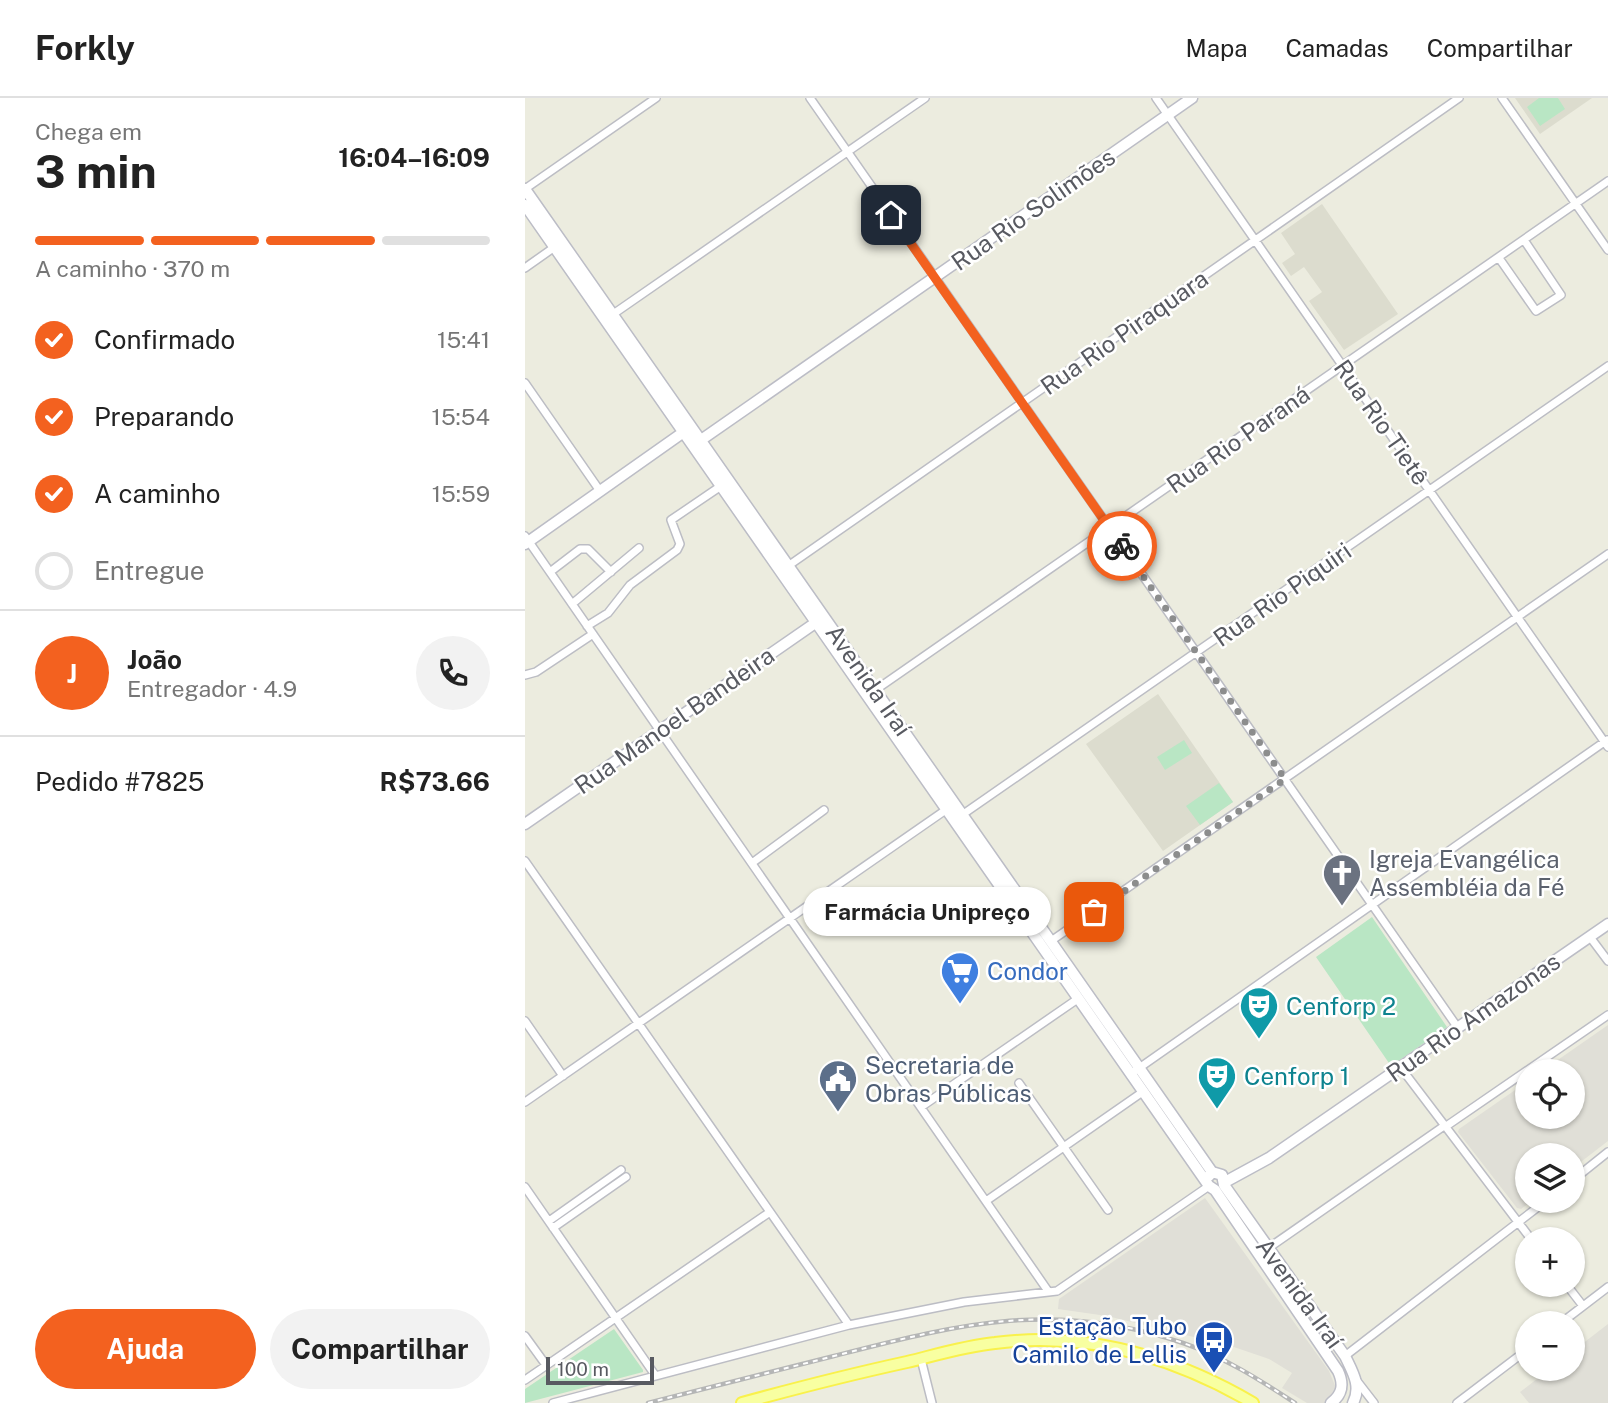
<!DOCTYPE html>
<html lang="pt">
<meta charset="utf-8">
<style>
:root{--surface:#fff;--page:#f2f2f2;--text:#222;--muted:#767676;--line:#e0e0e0;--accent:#f3611f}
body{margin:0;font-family:"Public Sans",sans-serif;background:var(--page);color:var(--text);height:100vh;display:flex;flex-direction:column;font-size:26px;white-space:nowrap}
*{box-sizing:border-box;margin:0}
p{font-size:23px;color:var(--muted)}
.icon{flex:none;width:38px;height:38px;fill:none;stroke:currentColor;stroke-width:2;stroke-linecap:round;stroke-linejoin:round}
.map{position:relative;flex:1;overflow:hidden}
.drawer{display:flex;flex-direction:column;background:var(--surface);width:525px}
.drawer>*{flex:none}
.tools{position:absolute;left:990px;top:961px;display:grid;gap:14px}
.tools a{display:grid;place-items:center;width:70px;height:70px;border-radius:50%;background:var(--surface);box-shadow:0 2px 5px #0004;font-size:35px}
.scale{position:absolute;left:21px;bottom:18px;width:108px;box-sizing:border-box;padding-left:7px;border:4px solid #585a61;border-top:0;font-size:19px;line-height:24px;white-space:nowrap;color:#585a61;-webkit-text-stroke:5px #fff;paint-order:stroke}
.pin{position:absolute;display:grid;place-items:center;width:60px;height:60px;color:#fff;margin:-30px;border-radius:14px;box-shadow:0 4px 10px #0006}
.courier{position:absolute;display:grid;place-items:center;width:70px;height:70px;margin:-35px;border:5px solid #f3611f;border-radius:50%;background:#fff;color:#222;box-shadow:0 2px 9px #0007}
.bubble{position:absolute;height:49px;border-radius:24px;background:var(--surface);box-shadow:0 2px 5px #0004;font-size:23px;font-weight:700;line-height:49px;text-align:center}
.summary em{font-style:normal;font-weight:700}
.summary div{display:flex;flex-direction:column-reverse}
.summary{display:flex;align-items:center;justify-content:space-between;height:119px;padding:0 35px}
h1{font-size:46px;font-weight:700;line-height:52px}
.bar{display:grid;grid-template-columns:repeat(4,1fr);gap:10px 7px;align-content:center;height:84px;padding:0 35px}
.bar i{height:9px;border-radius:5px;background:var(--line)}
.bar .current{background:var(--accent)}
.bar p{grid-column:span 4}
.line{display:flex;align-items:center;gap:18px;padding:0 35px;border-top:2px solid var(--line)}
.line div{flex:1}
.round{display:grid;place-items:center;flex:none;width:74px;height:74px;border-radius:37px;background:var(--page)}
ol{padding:0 35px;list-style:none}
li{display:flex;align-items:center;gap:21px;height:77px}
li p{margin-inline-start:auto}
li .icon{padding:7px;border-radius:50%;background:var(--accent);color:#fff;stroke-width:4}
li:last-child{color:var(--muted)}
li i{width:38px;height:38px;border:4px solid var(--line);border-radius:50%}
.button{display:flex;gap:14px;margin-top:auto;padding:14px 35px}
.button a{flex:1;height:80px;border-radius:42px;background:var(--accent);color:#fff;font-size:28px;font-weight:700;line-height:80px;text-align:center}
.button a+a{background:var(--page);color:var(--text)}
header{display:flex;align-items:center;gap:42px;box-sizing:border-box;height:98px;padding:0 35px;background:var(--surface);border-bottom:2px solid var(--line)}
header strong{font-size:33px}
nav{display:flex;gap:38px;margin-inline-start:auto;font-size:24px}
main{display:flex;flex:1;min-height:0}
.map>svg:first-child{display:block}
.industrial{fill:#e0dfd7}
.education{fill:#dcdcce}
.green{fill:#b9e6c4}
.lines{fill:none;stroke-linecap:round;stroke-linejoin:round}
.street-casing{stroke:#bcbdc4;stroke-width:10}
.secondary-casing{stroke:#bcbdc6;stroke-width:13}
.primary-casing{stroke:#f9f14b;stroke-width:14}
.street{stroke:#fff;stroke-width:7}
.secondary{stroke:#fff;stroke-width:10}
.primary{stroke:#f8ffa1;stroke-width:10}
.rail-casing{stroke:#b5b6b6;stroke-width:4.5}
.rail{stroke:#fff;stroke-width:2;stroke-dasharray:5;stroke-linecap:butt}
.done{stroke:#8c8d8d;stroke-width:7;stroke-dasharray:0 12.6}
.route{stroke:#f3611f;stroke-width:9}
.labels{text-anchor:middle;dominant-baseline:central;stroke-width:5;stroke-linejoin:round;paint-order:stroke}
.street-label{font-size:24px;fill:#585a61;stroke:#fff}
.worship-label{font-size:24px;fill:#5b616d;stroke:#fff;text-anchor:start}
.shop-label{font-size:24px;fill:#366cbe;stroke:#fff;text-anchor:start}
.culture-label{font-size:24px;fill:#0d838f;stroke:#fff;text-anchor:start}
.service-label{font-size:24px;fill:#4e5e75;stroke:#fff;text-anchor:start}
.transit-label{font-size:24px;fill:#164399;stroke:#fff;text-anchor:end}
</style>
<header>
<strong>Forkly</strong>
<nav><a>Mapa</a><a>Camadas</a><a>Compartilhar</a></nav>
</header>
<main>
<section class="drawer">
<div class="summary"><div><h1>3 min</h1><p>Chega em</p></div><em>16:04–16:09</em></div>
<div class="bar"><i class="current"></i><i class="current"></i><i class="current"></i><i></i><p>A caminho · 370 m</p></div>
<ol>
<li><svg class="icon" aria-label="check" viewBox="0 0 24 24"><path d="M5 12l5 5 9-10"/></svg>Confirmado<p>15:41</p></li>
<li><svg class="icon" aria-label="check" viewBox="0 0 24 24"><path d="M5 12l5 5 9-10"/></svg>Preparando<p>15:54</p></li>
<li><svg class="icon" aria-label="check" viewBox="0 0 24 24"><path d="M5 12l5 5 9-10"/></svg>A caminho<p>15:59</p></li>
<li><i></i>Entregue</li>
</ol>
<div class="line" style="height:126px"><b class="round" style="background:var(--accent);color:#fff">J</b><div><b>João</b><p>Entregador · 4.9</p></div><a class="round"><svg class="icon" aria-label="phone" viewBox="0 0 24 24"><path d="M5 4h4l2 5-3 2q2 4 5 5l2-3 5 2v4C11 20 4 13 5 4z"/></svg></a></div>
<div class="line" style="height:91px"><div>Pedido #7825</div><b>R$73.66</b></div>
<div class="button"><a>Ajuda</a><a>Compartilhar</a></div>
</section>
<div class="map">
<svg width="1083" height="1305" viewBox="0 0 1083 1305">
<rect width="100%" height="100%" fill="#ececdf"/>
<path class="industrial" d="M1083,927V1043L1048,1070V1057H1003V1102L1007,1103L996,1111L992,1110L933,1034L934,1031L1003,983V1018H1048V973H1017Z
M680,1100L804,1273L811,1290L810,1295L800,1305H782L757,1290L767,1275L744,1261L706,1248L582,1218L533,1211L534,1201Z
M1083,1226V1305H1004L995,1294L1025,1271L1048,1270V1253Z"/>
<path class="education" d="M990,0H1067L1015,36Z
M797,106L873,216L819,252L784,203L797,194L779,169L766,178L757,165L770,156L756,135Z
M633,596L708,704L638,753L561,646Z"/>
<path class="green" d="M1014,0H1033L1040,11L1015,28L1002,9Z
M659,642L667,655L640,672L632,659Z
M694,685L708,704L675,727L661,708Z
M847,819L922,929L866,968L791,859Z
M89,1231L118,1272V1274L0,1305V1291Z"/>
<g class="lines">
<g class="street-casing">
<path id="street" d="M285,0L933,930
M631,0L1083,649
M977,0L1083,152
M0,91L131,0
M974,160L1011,213L1036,197L999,142
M0,170L31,148
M84,219L400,0
M0,285L75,393
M0,438L523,1193
M263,468L934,0
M25,474L55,451H63L86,474
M47,506L114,450
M62,528L83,515L105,487L152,452L155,446L146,422L196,388
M0,577L11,574L68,536
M349,593L1083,83
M434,719L1083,268
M0,763L324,1227
M227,765L299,712
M1065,839L1083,863
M526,843L1083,456
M0,923L38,978
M876,970L1006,1141
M607,975L1082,642
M494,985L583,1112
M0,1004L422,711
M396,1009L554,900
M920,1029L1083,917
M1048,1082L1083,1054
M0,1089L130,1277
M461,1103L619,993
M24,1123L96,1072
M28,1130L101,1079
M742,1151L919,1028
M1041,1186L1058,1208
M1036,1225L1083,1189
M0,1238L21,1267
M820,1258L1022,1102
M396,1261L407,1305
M0,1282L245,1114
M832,1283L849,1305
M28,1305L324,1227L439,1204L532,1193L684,1088
M932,1305L1003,1251"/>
</g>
<g class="secondary-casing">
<path id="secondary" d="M0,91L687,1074
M0,107L684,1088L690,1092L813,1273C819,1286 818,1296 806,1305
M176,342L667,0
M0,446L163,331
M0,726L296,521
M684,1078L687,1074L697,1077L699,1087L711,1104L820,1258C827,1273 837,1288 828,1305
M700,1084L744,1060L1083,826"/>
</g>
<g class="primary-casing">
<path id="primary" d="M217,1305C272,1290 327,1276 382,1264C411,1257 440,1248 470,1245C562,1233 649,1259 728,1305"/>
</g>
<use href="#street" class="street"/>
<use href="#secondary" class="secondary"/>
<use href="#primary" class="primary"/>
<g class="rail-casing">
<path id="rail" d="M123,1305C185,1289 247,1274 309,1258C435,1226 529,1201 658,1245C699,1259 735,1282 770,1305"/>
</g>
<use href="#rail" class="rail"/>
</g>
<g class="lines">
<path class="done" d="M569,814L760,681L597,448"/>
<path class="route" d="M366,117L597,448"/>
</g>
<defs>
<g id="church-pin" transform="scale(2.0125)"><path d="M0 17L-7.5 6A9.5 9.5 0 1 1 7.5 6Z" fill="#6b7280" stroke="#fff"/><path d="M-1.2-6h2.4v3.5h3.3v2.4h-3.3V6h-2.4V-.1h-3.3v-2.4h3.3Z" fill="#fff"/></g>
<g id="supermarket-pin" transform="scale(2.0125)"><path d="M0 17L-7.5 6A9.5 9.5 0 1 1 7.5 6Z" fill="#3f7fe0" stroke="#fff"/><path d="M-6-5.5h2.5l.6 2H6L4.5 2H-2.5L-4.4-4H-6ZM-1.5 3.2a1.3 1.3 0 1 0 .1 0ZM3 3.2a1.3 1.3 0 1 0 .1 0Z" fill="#fff"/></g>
<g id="theatre-pin" transform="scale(2.0125)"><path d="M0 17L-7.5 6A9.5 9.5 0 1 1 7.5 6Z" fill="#0f9aa8" stroke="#fff"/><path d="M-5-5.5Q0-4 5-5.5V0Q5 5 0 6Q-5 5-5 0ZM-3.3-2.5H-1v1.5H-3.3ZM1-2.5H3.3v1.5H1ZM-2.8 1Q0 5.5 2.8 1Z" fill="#fff"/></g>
<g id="civic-pin" transform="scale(2.0125)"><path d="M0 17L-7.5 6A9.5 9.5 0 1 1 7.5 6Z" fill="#5c6f8a" stroke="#fff"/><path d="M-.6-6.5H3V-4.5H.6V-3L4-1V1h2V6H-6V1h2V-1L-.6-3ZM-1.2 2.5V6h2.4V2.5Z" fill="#fff"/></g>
<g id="bus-pin" transform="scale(2.0125)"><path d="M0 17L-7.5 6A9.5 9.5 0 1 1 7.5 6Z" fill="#1a4fb4" stroke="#fff"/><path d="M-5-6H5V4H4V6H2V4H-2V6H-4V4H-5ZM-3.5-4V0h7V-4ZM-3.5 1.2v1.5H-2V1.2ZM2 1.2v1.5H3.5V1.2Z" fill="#fff"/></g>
</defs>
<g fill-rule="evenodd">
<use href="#church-pin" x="817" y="775"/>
<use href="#supermarket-pin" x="435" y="873"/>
<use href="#theatre-pin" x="734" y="908"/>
<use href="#theatre-pin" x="692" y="978"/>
<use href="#civic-pin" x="313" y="981"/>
<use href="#bus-pin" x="689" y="1242"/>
</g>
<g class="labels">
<g class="street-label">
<text transform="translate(508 111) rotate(-35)">Rua Rio Solimões</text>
<text transform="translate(599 234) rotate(-35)">Rua Rio Piraquara</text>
<text transform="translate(857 324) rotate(55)">Rua Rio Tietê</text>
<text transform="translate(713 341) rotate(-35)">Rua Rio Paraná</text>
<text transform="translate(757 496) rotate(-35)">Rua Rio Piquiri</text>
<text transform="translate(344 582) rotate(55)">Avenida Iraí</text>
<text transform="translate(149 622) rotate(-35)">Rua Manoel Bandeira</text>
<text transform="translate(948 919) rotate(-35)">Rua Rio Amazonas</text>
<text transform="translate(775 1195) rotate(54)">Avenida Iraí</text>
</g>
<g class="worship-label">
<text x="844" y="761">Igreja Evangélica<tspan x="844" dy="28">Assembléia da Fé</tspan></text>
</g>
<g class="shop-label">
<text x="462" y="873">Condor</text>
</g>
<g class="culture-label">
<text x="761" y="908">Cenforp 2</text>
<text x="719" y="978">Cenforp 1</text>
</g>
<g class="service-label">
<text x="340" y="967">Secretaria de<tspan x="340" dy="28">Obras Públicas</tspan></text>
</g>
<g class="transit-label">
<text x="662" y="1228">Estação Tubo<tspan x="662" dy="28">Camilo de Lellis</tspan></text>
</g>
</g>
</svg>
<div class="tools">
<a><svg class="icon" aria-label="locate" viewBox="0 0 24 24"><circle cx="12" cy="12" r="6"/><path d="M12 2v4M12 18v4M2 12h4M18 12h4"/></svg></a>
<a><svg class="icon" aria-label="layers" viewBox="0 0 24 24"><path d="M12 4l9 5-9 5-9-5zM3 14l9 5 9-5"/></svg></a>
<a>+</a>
<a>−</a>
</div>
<div class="scale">100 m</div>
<div class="pin" style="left:569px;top:814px;background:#ea580c"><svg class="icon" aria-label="bag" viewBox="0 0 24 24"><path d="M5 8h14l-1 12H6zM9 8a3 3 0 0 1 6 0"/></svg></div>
<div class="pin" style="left:366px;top:117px;background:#1f2937"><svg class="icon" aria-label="home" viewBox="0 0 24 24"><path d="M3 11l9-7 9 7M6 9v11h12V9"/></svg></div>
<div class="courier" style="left:597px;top:448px"><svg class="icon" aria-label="bike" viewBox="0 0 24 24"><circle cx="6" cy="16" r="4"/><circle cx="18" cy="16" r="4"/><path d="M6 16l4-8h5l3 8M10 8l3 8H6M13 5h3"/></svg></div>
<div class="bubble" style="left:278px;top:789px;width:248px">Farmácia Unipreço</div>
</div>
</main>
